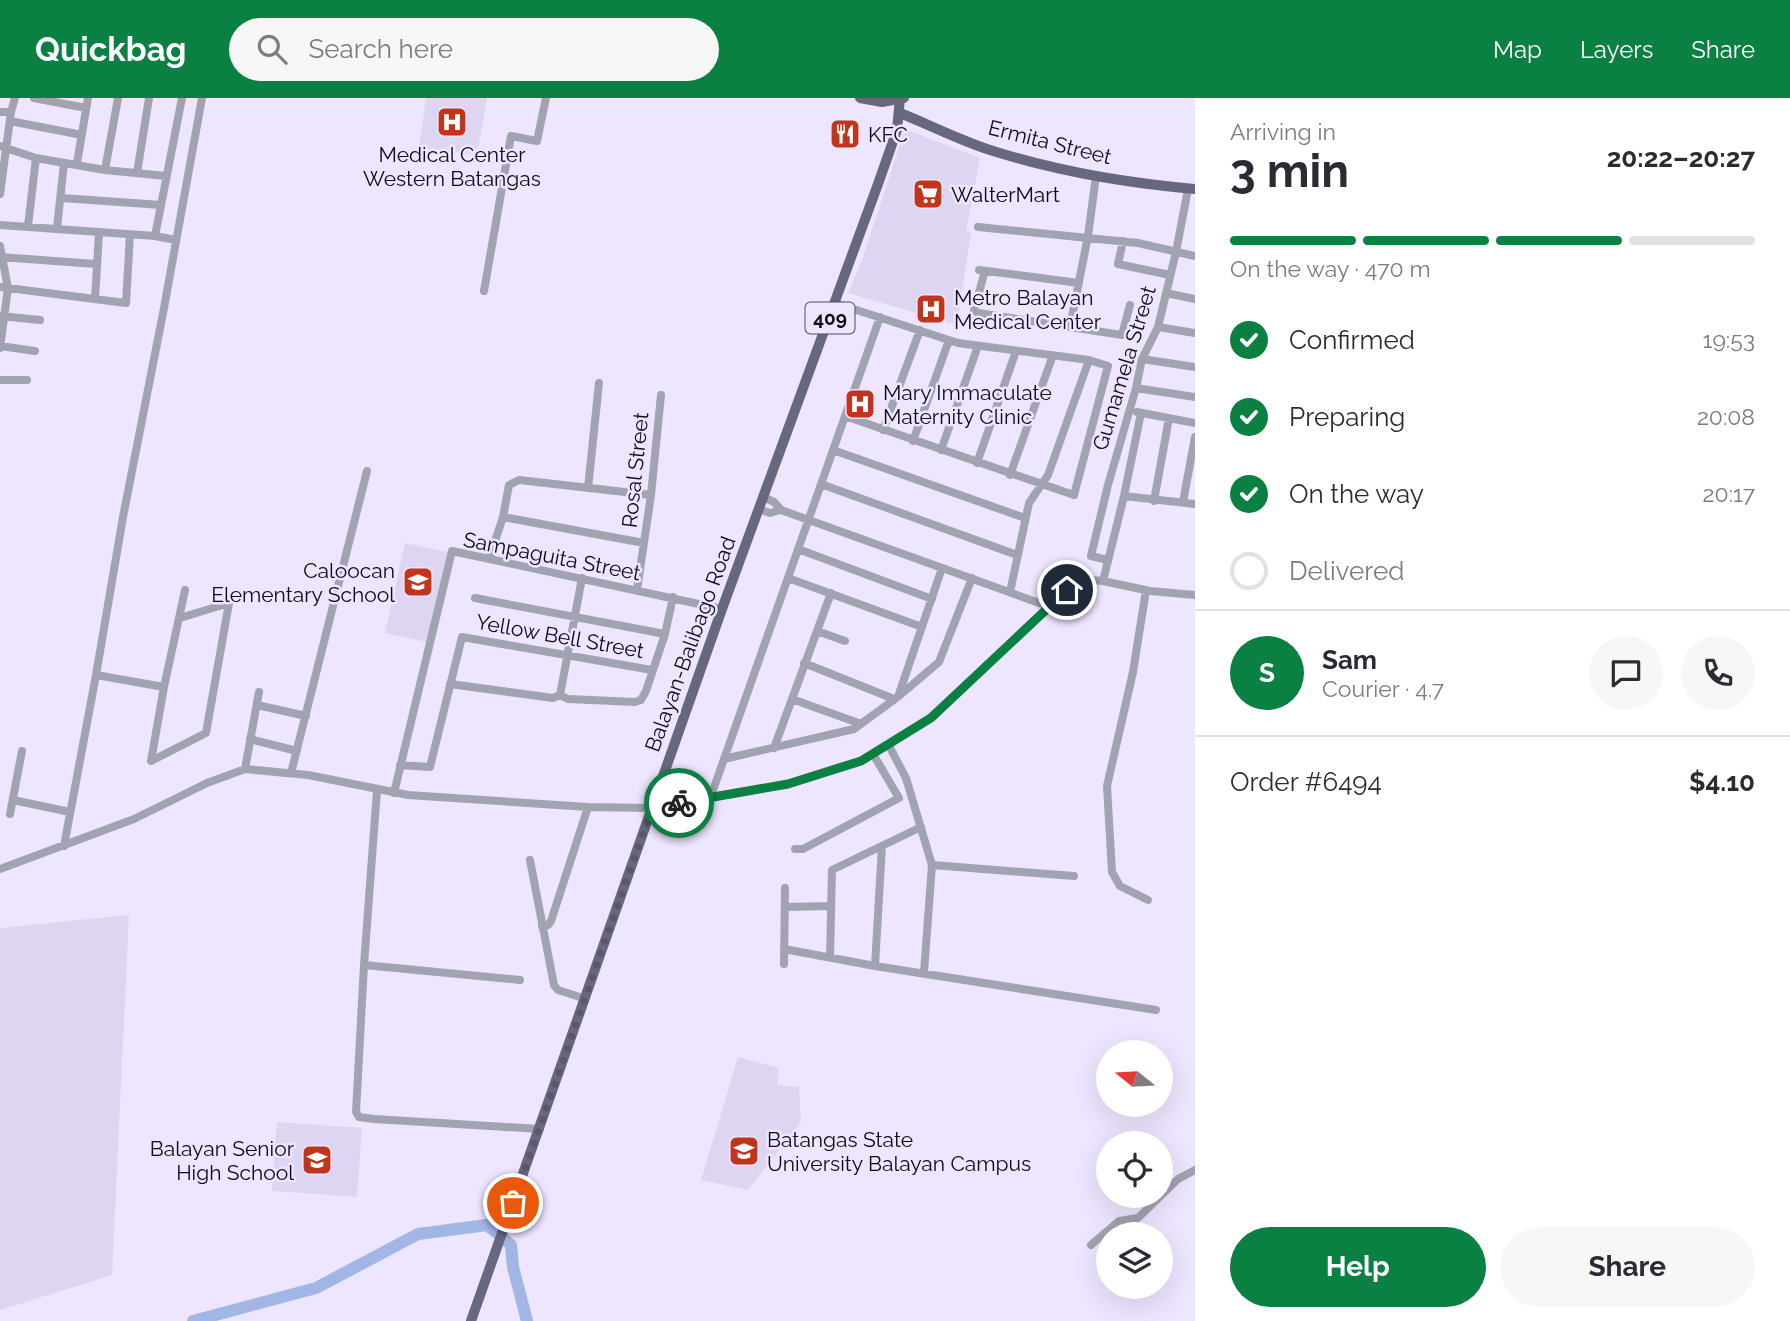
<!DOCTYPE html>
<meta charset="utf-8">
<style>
:root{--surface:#fff;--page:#f7f7f7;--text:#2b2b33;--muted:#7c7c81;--line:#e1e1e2;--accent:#0b8043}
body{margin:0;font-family:Raleway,sans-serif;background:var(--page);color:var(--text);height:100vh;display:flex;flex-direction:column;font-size:26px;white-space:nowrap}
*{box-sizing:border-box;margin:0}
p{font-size:23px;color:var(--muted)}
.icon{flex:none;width:38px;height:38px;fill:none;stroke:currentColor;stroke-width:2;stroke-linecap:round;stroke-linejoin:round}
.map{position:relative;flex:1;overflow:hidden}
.details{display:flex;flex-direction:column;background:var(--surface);width:595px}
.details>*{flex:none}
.needle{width:46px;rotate:288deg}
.fabs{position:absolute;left:1096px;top:942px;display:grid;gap:14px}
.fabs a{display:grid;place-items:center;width:77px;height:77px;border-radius:50%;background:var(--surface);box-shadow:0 7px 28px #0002;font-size:35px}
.pin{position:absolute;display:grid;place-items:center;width:60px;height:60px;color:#fff;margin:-30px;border:4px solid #fff;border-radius:50%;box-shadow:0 2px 7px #0007}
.courier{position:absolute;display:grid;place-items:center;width:70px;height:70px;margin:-35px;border:5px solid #0b8043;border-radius:50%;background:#fff;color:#222;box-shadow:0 2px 9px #0007}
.head em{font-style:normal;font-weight:700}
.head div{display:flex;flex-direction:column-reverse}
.head{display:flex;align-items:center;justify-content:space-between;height:119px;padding:0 35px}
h1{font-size:46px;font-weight:700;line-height:52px}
.bar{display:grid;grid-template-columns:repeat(4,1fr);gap:10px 7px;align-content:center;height:84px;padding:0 35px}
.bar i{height:9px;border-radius:5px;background:var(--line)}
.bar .selected{background:var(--accent)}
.bar p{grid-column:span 4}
.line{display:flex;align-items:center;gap:18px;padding:0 35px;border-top:2px solid var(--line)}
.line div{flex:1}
.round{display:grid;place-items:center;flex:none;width:74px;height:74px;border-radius:37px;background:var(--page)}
ol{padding:0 35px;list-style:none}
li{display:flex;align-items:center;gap:21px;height:77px}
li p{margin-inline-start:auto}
li .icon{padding:7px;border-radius:50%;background:var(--accent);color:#fff;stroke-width:4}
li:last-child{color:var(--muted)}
li i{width:38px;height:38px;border:4px solid var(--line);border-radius:50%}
.action{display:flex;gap:14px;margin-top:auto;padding:14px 35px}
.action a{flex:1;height:80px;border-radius:42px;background:var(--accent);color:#fff;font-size:28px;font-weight:700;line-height:80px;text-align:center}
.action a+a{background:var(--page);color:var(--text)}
header{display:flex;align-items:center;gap:42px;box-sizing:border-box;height:98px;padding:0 35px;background:var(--accent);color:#fff}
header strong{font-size:33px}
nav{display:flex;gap:38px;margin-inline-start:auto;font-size:24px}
.search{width:490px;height:63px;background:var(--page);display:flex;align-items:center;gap:18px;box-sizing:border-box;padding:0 24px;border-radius:38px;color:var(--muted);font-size:26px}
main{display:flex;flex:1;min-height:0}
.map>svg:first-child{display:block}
.built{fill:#ded5f3}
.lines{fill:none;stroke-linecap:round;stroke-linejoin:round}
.river{stroke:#a1b6e4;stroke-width:12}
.minor{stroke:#a2a3b1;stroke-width:8}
.major{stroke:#676880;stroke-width:10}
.done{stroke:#5c5766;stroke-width:7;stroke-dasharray:0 12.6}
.route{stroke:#0b8043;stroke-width:9}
.labels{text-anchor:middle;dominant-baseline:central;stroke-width:5;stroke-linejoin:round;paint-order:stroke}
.shield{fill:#eee5ff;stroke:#514c5a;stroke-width:2}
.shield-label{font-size:19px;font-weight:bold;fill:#0e0a14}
.poi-label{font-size:21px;fill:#0e0a14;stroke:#eee5ff;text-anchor:start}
.street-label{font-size:21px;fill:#0e0a14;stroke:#eee5ff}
</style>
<header>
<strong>Quickbag</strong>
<div class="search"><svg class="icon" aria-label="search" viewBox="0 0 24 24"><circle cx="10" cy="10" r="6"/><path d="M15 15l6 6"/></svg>Search here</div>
<nav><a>Map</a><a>Layers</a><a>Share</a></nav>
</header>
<main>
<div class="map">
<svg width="1195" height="1223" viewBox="0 0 1195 1223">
<rect width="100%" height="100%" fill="#eee5ff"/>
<path class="built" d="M426,0H487L477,57L419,49Z
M905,31L980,60L966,133L971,134L957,227L848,195L862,162Z
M405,445L448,454L427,544L385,535Z
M129,817L112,1177L0,1212V830Z
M738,959L779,970L777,987L799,989L801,1024L748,1092L701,1082Z
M277,1024L362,1030L357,1099L272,1093Z"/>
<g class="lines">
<path class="river" d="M193,1223L316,1190L418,1136L487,1127L511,1147L513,1169L527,1223"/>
<path class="minor" d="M34,0L86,10
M0,14H11L0,96
M11,14L15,0
M10,23L82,37
M0,48L36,60L105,72L166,78
M77,65L88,0
M105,72L118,0
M137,75L149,0
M62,100L161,107
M0,127L155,138L176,142
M28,128L36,60
M978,129L1138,145L1195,158
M57,130L64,65
M155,138L182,0
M1123,143L1118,166L1170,177
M0,148L8,190L0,250
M0,159L96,166
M979,172L1079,185
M985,173L974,212L978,215L1122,237L1130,207
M0,189L126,205L130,137
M484,193L511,38L537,43L546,0
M1166,195L1195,201
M95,201L99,135
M835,205L958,245L1089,262L1108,268L1074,397L845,318
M0,218L40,222
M1070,229L1088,138L1096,78
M1158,229L1195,235
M0,248L35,253
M1142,261L1195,269
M0,282H27
M1136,290L1195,299
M1137,314L1195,325
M883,332L920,232
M913,343L949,242
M833,352L1025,420
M941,352L978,248
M977,365L1016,253
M1010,377L1053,257
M821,386L1017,457
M588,390L599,285
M1124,398L1195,406
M763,399L774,404L781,412L1042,506
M1154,403L1169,320
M1183,404L1195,339
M758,411L770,415L781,412
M503,419L644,445
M798,451L932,501
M489,461L503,419L509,387L519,382L651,397
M1108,462L1091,458L1108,387L1136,290L1142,261L1158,229L1176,154L1188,91
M788,480L922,529
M1103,483L1124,398L1141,315
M637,492L651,397L661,297
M1146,492L1133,574L1107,688L1112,774L1120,788L1148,802
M1010,494L1029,405L1048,377L1089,262
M475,500L665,536
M817,533L845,543
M804,565L894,601
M96,577L164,589
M450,586L553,600L560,597L568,601L635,604L641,602L646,593L665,536L673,499
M899,596L942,470
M560,597L582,480
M792,601L861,626
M257,607L306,618
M250,641L297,653
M888,646L906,680L932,767L924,874
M774,650L831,495
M724,661L854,631L899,598L939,564L972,480
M151,663L206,635L229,505L180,520
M151,663L164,589L185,492
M400,667L430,669L462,539L652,572
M245,671L259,594
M291,675L367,373
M377,692L364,867L356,1014L359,1019L374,1021L540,1031
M394,695L452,453L722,511
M711,698L880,219
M13,702L70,714
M10,716L22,653
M64,748L96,577L123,419L164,210L202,0
M795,751H803L899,700L873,656
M530,762L554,887L558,892L583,900
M932,767L1074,778
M0,771L134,721L207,685L245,671L308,677L408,697L588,709L652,710L788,686L861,663L931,619L1080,481L1103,483L1150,493L1195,497
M785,809L831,808
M542,828L548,827L551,823L588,709
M784,851L875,868L1156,912
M830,859L832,772L921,729
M784,866L785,790
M364,867L520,882
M875,868L882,748
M1091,1147L1119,1123L1138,1120L1178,1081L1195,1072"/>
<path class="major" d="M860,0L882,4L904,0
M900,15C930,27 959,42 990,52C1056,73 1126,85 1195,91
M471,1223L722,511L878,86L897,32L900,0"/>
</g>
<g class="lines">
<path class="done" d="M513,1105L652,710L679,705"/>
<path class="route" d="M679,705L788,686L861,663L931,620L1067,492"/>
</g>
<defs>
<g id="hospital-square" transform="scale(1.575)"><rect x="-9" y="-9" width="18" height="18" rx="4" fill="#c0351b" stroke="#eee5ff"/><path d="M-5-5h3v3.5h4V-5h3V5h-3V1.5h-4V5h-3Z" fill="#fff"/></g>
<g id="restaurant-square" transform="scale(1.575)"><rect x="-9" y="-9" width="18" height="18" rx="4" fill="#c0351b" stroke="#eee5ff"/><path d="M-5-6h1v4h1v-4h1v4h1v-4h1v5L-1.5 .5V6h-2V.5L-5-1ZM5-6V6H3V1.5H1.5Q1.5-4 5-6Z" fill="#fff"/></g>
<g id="supermarket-square" transform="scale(1.575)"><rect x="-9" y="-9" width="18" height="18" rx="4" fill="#c0351b" stroke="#eee5ff"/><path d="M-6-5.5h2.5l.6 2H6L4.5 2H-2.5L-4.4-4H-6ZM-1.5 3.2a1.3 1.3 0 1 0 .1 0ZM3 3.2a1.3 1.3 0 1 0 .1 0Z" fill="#fff"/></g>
<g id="school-square" transform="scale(1.575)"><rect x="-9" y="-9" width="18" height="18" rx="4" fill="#c0351b" stroke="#eee5ff"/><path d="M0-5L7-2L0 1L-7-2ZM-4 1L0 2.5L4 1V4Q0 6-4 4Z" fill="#fff"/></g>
<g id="university-square" transform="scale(1.575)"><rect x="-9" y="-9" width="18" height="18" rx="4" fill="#c0351b" stroke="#eee5ff"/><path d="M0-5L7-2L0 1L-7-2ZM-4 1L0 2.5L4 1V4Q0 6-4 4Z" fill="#fff"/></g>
</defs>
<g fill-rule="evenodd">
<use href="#hospital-square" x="452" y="24"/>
<use href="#restaurant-square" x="845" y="36"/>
<use href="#supermarket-square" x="928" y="96"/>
<use href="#hospital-square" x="931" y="211"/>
<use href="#hospital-square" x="860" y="306"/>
<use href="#school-square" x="418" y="484"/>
<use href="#university-square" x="744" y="1053"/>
<use href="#school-square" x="317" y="1062"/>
</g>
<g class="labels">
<rect class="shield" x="805.5" y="204.5" width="49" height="31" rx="5"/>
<g class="shield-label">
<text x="830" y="220">409</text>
</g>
<g class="poi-label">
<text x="868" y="36">KFC</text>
<text x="452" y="56" text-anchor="middle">Medical Center<tspan x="452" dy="24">Western Batangas</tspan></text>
<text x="951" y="96">WalterMart</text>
<text x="954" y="199">Metro Balayan<tspan x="954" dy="24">Medical Center</tspan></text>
<text x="883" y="294">Mary Immaculate<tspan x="883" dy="24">Maternity Clinic</tspan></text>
<text x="395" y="472" text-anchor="end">Caloocan<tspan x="395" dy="24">Elementary School</tspan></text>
<text x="767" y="1041">Batangas State<tspan x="767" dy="24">University Balayan Campus</tspan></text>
<text x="294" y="1050" text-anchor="end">Balayan Senior<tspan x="294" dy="24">High School</tspan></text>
</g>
<g class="street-label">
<text transform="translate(1050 44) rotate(14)">Ermita Street</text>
<text transform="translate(1124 270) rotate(-73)">Gumamela Street</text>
<text transform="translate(635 372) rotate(-84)">Rosal Street</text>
<text transform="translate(552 458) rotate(11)">Sampaguita Street</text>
<text transform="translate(560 538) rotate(10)">Yellow Bell Street</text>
<text transform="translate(690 546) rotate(-70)">Balayan-Balibago Road</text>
</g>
</g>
</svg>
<div class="fabs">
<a><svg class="needle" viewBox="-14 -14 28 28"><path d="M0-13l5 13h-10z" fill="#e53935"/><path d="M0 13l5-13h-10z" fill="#7c7c81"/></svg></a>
<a><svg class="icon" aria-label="locate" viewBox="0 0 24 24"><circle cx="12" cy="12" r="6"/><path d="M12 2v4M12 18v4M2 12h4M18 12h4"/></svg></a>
<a><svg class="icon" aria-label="layers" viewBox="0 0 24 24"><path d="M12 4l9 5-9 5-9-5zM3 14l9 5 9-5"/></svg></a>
</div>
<div class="pin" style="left:513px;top:1105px;background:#ea580c"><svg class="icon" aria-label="bag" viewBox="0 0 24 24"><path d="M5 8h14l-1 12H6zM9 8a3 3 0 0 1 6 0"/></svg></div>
<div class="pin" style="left:1067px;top:492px;background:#1f2937"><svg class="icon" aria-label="home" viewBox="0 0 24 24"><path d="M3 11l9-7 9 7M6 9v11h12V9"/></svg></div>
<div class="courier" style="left:679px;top:705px"><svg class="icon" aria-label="bike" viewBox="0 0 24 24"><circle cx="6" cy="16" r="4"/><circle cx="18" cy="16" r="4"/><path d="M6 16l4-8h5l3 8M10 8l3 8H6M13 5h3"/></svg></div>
</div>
<section class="details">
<div class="head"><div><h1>3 min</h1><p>Arriving in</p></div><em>20:22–20:27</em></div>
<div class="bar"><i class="selected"></i><i class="selected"></i><i class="selected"></i><i></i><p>On the way · 470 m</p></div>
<ol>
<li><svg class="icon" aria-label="check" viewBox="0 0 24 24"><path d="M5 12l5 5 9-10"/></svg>Confirmed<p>19:53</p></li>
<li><svg class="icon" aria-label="check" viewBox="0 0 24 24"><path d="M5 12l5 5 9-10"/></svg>Preparing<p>20:08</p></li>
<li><svg class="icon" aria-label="check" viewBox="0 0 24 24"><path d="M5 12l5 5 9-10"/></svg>On the way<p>20:17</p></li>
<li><i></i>Delivered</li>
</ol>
<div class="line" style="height:126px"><b class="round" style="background:var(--accent);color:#fff">S</b><div><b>Sam</b><p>Courier · 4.7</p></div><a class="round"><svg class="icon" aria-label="chat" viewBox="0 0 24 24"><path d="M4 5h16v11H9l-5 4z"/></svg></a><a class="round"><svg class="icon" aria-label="phone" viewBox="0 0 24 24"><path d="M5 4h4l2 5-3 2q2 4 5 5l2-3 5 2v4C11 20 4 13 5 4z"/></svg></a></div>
<div class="line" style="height:91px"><div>Order #6494</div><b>$4.10</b></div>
<div class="action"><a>Help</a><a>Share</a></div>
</section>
</main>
